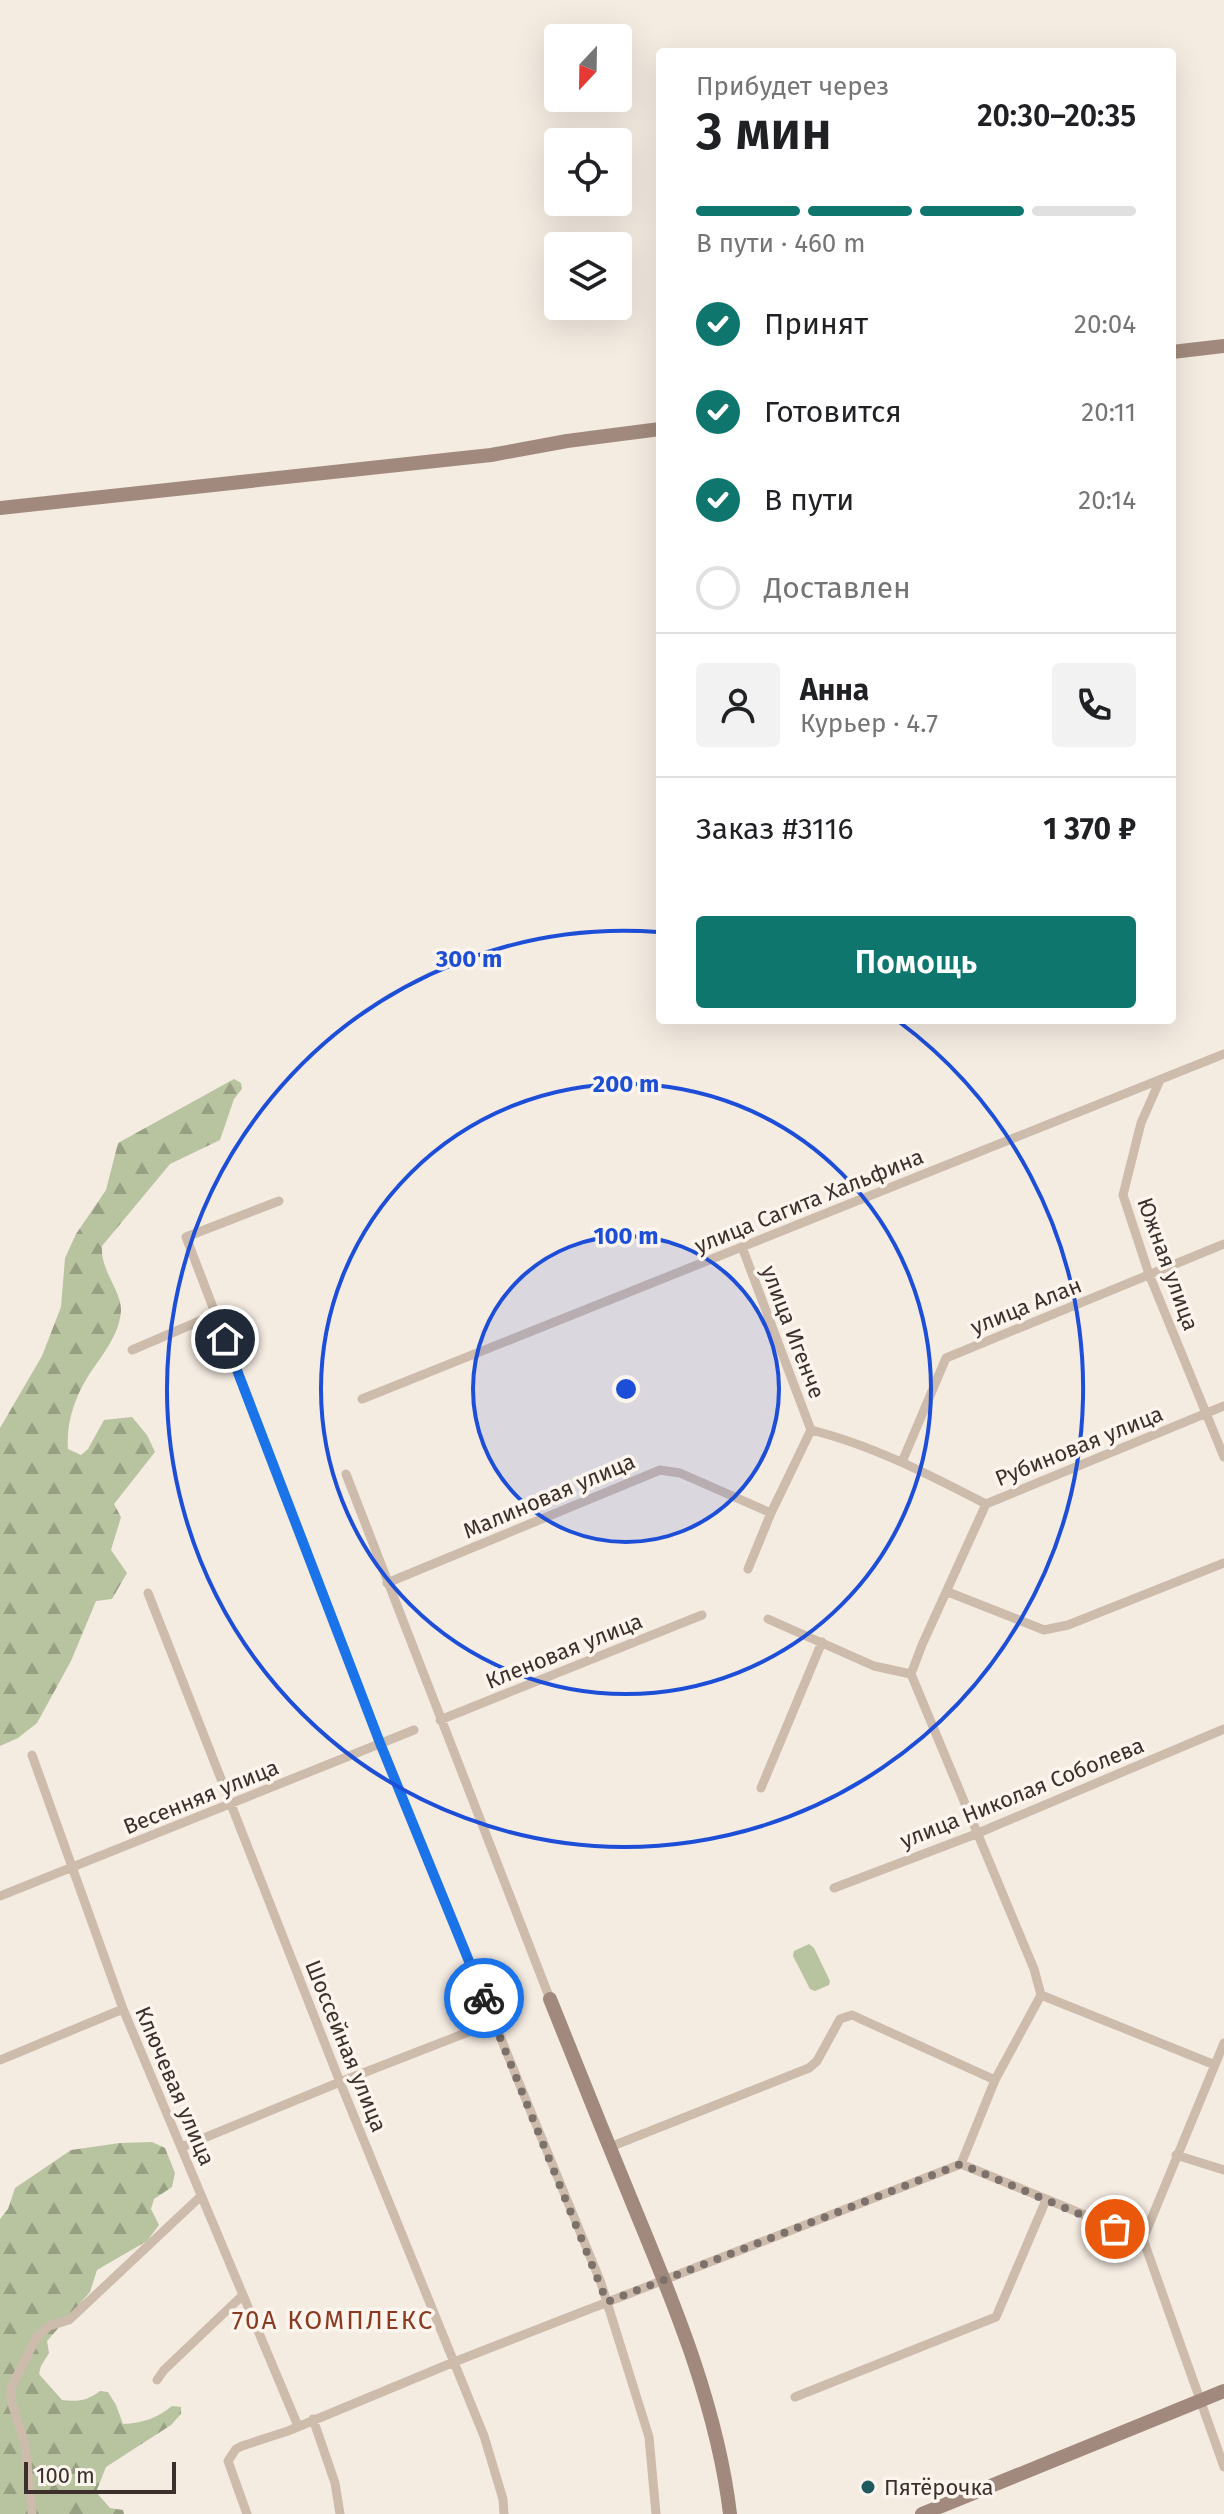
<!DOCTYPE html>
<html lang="ru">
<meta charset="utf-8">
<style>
:root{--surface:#fff;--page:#f2f2f2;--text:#202124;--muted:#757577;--line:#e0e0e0;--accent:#0f766e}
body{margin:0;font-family:"Fira Sans",sans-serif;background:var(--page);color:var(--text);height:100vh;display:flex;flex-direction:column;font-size:30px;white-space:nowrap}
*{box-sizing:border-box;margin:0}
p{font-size:26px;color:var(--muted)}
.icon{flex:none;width:44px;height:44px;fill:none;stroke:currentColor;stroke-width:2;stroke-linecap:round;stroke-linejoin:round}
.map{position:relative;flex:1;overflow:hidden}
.side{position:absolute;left:656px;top:48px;width:520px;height:976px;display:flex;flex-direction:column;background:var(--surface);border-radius:8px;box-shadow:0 8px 32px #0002}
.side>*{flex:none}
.needle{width:52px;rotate:202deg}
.tools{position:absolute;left:544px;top:24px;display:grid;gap:16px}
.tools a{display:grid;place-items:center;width:88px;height:88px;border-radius:8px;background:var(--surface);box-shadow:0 8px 32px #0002;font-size:40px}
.scale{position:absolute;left:24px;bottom:20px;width:152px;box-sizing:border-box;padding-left:8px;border:4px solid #3b302b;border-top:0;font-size:22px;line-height:28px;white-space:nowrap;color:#3b302b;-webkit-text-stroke:6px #fbf5ee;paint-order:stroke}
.pin{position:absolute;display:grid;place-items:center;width:68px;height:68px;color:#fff;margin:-34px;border:4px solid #fff;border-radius:50%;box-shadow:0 2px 8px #0007}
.courier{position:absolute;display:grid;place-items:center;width:80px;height:80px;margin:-40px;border:6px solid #1a73e8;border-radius:50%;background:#fff;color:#222;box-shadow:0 2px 10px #0007}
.head em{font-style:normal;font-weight:600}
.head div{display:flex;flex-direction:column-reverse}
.head{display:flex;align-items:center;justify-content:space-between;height:136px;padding:0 40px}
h1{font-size:52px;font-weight:600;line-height:60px}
.bar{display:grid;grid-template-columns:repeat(4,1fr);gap:12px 8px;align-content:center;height:96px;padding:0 40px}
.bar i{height:10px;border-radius:6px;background:var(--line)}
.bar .current{background:var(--accent)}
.bar p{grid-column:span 4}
.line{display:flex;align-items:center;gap:20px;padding:0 40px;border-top:2px solid var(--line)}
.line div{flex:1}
.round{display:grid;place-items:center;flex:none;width:84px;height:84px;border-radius:8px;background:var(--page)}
ol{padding:0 40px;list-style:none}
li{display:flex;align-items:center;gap:24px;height:88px}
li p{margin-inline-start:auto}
li .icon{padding:8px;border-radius:50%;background:var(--accent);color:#fff;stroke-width:4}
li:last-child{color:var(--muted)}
li i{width:44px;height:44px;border:4px solid var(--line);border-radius:50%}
.action{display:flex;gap:16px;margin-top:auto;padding:16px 40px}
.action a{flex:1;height:92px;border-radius:8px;background:var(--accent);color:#fff;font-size:32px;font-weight:600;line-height:92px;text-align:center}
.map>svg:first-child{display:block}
.forest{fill:url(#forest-firs)}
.garden{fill:#b8c4a0}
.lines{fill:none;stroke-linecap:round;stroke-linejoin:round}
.street{stroke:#cdbbac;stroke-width:9}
.secondary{stroke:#a18a7d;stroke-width:14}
.done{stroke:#7c716b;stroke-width:8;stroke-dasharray:0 14.4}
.route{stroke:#1a73e8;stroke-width:10}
.ring{fill:none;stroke:#1d4ed8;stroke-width:4}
.poi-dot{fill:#1f5a5e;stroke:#fbf5ee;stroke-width:3}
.labels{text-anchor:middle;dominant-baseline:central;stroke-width:7;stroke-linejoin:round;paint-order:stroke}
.street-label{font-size:22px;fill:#3b302b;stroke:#fbf5ee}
.poi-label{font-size:22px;fill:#3b302b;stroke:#fbf5ee;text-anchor:start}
.quarter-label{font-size:26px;letter-spacing:2px;fill:#8c3b22;stroke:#fbf5ee}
.centre{fill:#1d4ed8;stroke:#fbf5ee;stroke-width:4}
.ring-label{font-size:24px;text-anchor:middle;font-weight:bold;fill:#1d4ed8;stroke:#fbf5ee;stroke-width:7;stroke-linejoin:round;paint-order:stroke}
</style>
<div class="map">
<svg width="1224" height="2514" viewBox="0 0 1224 2514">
<defs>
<pattern id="forest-firs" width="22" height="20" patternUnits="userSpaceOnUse" patternTransform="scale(2)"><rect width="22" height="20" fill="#b8c4a0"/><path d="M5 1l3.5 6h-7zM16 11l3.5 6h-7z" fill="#97a083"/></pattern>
</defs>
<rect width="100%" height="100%" fill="#f4ebe1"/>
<path class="forest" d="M234,1079L241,1083L242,1089L234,1099L220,1140L170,1164L102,1246C100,1271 122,1291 121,1311C119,1337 100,1357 87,1378C74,1399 66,1425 68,1449L81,1455L88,1449L104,1420L132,1417L147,1435L155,1452L114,1504L121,1517L111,1550L127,1573L112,1599L96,1601L71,1661L37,1723L18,1738L0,1746V1428L42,1356L61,1307L65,1258L76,1234L106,1190L118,1143Z
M152,2142L165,2148L175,2173L172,2187L154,2199L151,2209L159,2225L147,2241L97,2270L90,2292L47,2341L49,2353L41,2366L39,2374L62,2400C77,2402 87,2401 100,2391L108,2392L116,2405L123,2424C143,2423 157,2418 172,2406L181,2407V2414L171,2425L106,2467L96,2492L110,2508L123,2510L124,2514H0V2219L8,2209L15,2188L71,2150L120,2143Z"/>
<path class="garden" d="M809,1944L814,1948L830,1981L829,1985L815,1991L810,1989L793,1956L794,1951Z"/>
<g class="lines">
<path class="street" d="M1160,1080L1141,1123L1123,1195L1149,1274L1224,1457
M279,1201L186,1237L380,1743L601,2283L649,2437L656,2514
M742,1247L811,1430
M132,1350L216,1314
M362,1399L1224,1054
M811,1430C872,1445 930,1475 986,1504
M902,1462L946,1358L1224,1244
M346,1474L550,1999
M748,1569L771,1513L811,1430
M387,1583L660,1470L680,1473L771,1513
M948,1592L1044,1630L1068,1625L1224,1563
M148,1593L340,2082L484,2436L503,2499L504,2514
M768,1619L874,1666L911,1674
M911,1674L922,1645L986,1504L1224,1406
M911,1674L1034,1969L1041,1995
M440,1720L702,1615
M32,1755L123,2009L298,2426
M761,1788L822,1642
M834,1888L976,1834L1224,1729
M0,1896L414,1730
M0,2060L123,2009
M182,2147L340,2082L494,2022
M610,2147L809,2068L817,2061L840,2019L852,2015L995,2080
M1176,2155L1224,2170
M961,2164L995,2080L1041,1995L1215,2065
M1143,2239L1224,2467
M1143,2239L1224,2043
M157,2380L164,2370L243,2295
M795,2397L996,2317L1046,2200
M313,2419L335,2483L340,2514
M32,2512L25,2444L11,2400V2388L36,2338L49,2326L69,2320L201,2196
M247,2514L228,2461L236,2449L242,2446L288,2431L454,2362L961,2164L1143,2239"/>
<path class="secondary" d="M1172,352L1224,346
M0,508L491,455L567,441L660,429
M550,1999C579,2072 609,2146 639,2219C678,2313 718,2412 730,2514
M922,2514L1224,2391"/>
</g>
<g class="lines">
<path class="done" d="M484,1998L607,2302L961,2164L1115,2229"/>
<path class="route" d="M225,1339L380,1743L484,1998"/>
</g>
<circle cx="626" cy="1389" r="153" fill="#1d4ed8" fill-opacity=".12"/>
<g class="ring">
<circle cx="626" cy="1389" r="153"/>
<circle cx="626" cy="1389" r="305"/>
<path d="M898 1021A458 458 0 1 1 658 932"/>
</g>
<circle class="poi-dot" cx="868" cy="2487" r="8"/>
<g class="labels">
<g class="street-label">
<text transform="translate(809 1201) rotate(-22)">улица Сагита Хальфина</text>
<text transform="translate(1168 1264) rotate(70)">Южная улица</text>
<text transform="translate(1026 1306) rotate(-22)">улица Алан</text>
<text transform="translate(793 1332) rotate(69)">улица Игенче</text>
<text transform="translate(1079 1446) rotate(-22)">Рубиновая улица</text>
<text transform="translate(549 1496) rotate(-23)">Малиновая улица</text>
<text transform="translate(564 1651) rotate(-22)">Кленовая улица</text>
<text transform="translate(1022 1793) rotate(-22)">улица Николая Соболева</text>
<text transform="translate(201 1797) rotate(-22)">Весенняя улица</text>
<text transform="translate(346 2046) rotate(68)">Шоссейная улица</text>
<text transform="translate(175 2086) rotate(67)">Ключевая улица</text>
</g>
<g class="poi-label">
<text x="884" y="2487">Пятёрочка</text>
</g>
<g class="quarter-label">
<text x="333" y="2320">70А КОМПЛЕКС</text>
</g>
</g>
<circle cx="626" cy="1389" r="12" class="centre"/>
<g class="ring-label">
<text x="469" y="967">300 m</text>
<text x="626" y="1092">200 m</text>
<text x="626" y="1244">100 m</text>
</g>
</svg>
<div class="tools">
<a><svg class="needle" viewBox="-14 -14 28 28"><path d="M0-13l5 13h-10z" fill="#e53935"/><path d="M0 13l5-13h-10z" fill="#757577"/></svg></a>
<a><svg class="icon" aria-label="locate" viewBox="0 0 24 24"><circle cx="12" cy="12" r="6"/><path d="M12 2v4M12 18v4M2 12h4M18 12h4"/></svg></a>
<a><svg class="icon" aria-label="layers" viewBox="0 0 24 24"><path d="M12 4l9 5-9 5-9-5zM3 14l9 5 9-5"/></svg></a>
</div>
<div class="scale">100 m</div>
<div class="pin" style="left:1115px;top:2229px;background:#ea580c"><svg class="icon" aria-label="bag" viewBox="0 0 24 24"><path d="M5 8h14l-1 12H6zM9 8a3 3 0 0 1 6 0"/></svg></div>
<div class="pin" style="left:225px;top:1339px;background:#1f2937"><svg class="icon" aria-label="home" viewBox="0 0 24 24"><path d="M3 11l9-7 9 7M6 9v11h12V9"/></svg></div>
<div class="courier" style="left:484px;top:1998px"><svg class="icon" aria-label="bike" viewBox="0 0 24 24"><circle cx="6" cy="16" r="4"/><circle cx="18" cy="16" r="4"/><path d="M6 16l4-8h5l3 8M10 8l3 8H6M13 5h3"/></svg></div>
<section class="side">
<div class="head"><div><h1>3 мин</h1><p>Прибудет через</p></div><em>20:30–20:35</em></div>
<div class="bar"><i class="current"></i><i class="current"></i><i class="current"></i><i></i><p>В пути · 460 m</p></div>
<ol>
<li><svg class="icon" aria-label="check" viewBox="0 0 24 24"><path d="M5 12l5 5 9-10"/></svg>Принят<p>20:04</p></li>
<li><svg class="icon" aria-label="check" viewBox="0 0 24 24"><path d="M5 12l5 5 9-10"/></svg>Готовится<p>20:11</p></li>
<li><svg class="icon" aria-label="check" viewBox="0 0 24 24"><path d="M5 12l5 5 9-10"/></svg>В пути<p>20:14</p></li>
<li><i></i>Доставлен</li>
</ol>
<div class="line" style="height:144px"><a class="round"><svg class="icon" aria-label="person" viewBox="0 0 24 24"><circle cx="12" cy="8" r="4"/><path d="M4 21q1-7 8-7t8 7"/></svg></a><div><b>Анна</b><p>Курьер · 4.7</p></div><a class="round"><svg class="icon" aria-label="phone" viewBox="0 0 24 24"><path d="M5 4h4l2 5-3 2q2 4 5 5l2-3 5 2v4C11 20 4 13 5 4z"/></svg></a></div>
<div class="line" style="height:104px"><div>Заказ #3116</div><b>1 370 ₽</b></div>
<div class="action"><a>Помощь</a></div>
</section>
</div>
